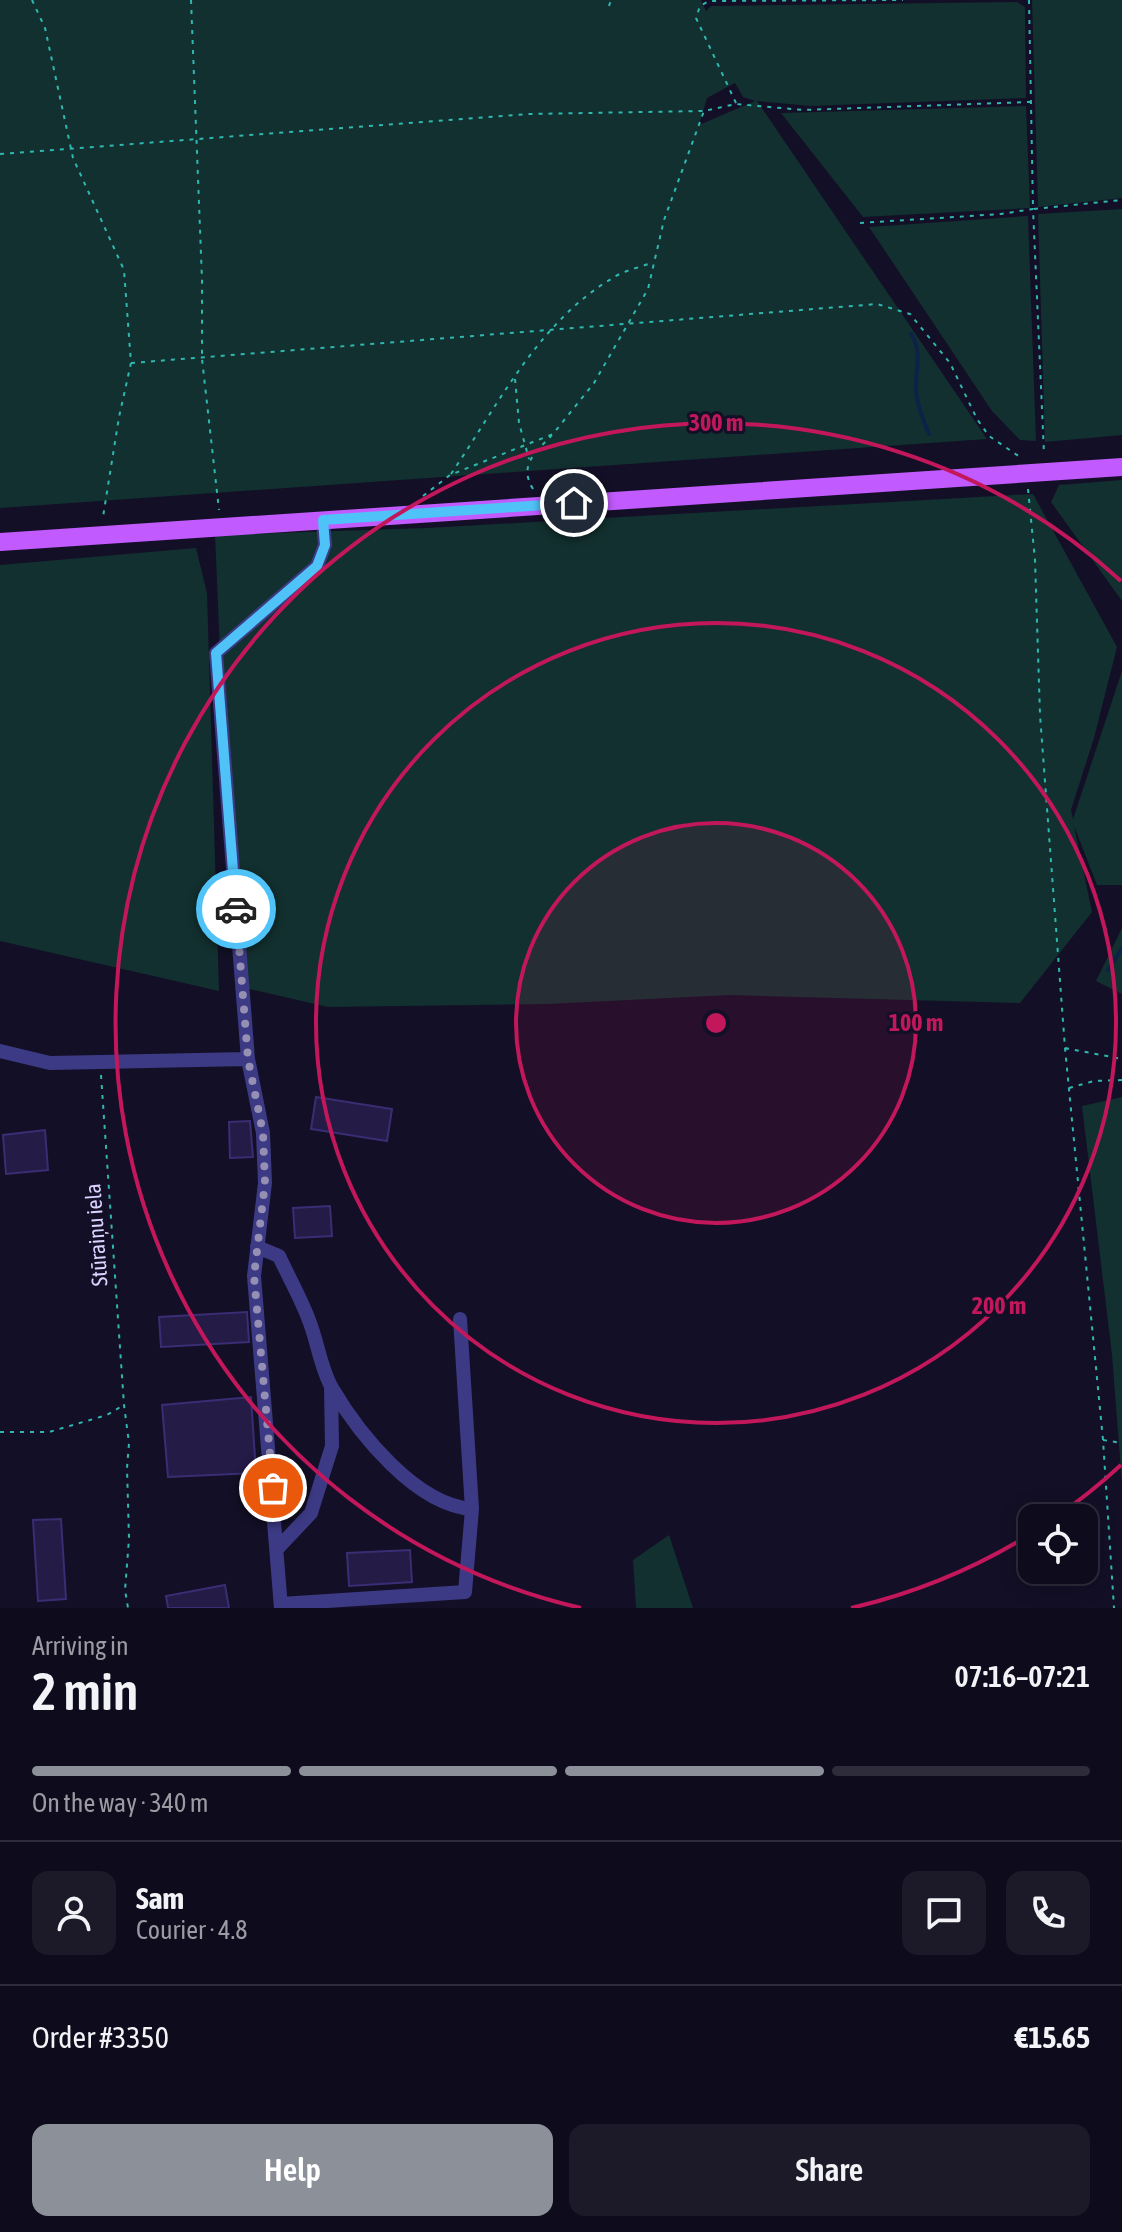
<!DOCTYPE html>
<meta charset="utf-8">
<style>
:root{--surface:#0e0b1c;--page:#1c1929;--text:#f1f3f6;--muted:#9b9ba3;--line:#2e2b3b;--accent:#8c9099}
body{margin:0;font-family:"Asap Condensed",sans-serif;background:var(--page);color:var(--text);height:100vh;display:flex;flex-direction:column;font-size:30px;white-space:nowrap}
*{box-sizing:border-box;margin:0}
p{font-size:26px;color:var(--muted)}
.icon{flex:none;width:44px;height:44px;fill:none;stroke:currentColor;stroke-width:2;stroke-linecap:round;stroke-linejoin:round}
.map{position:relative;height:1608px;overflow:hidden}
.sheet{display:flex;flex-direction:column;background:var(--surface);flex:1}
.sheet>*{flex:none}
.buttons{position:absolute;left:1018px;top:1504px;display:grid;gap:16px}
.buttons a{display:grid;place-items:center;width:80px;height:80px;border-radius:16px;background:var(--surface);box-shadow:0 4px 20px #0003,0 0 0 2px var(--line);font-size:40px}
.pin{position:absolute;display:grid;place-items:center;width:68px;height:68px;color:#fff;margin:-34px;border:4px solid #fff;border-radius:50%;box-shadow:0 2px 8px #0007}
.courier{position:absolute;display:grid;place-items:center;width:80px;height:80px;margin:-40px;border:6px solid #4fc3f7;border-radius:50%;background:#fff;color:#222;box-shadow:0 2px 10px #0007}
.headline em{font-style:normal;font-weight:600}
.headline div{display:flex;flex-direction:column-reverse}
.headline{display:flex;align-items:center;justify-content:space-between;height:136px;padding:0 32px}
h1{font-size:52px;font-weight:600;line-height:60px}
.bar{display:grid;grid-template-columns:repeat(4,1fr);gap:12px 8px;align-content:center;height:96px;padding:0 32px}
.bar i{height:10px;border-radius:6px;background:var(--line)}
.bar .on{background:var(--accent)}
.bar p{grid-column:span 4}
.line{display:flex;align-items:center;gap:20px;padding:0 32px;border-top:2px solid var(--line)}
.line div{flex:1}
.round{display:grid;place-items:center;flex:none;width:84px;height:84px;border-radius:16px;background:var(--page)}
.button{display:flex;gap:16px;margin-top:auto;padding:16px 32px}
.button a{flex:1;height:92px;border-radius:16px;background:var(--accent);color:#fff;font-size:32px;font-weight:600;line-height:92px;text-align:center}
.button a+a{background:var(--page);color:var(--text)}
.map>svg:first-child{display:block}
.green{fill:#12302f;fill-rule:evenodd}
.lines{fill:none;stroke-linecap:round;stroke-linejoin:round}
.stream{stroke:#0c2248;stroke-width:4}
.building{fill:#241b47;stroke:#3b2d73;stroke-width:2}
.path{stroke:#2fb8b0;stroke-width:2;stroke-dasharray:4 6;stroke-linecap:butt}
.minor{stroke:#3d3a85;stroke-width:14}
.major{stroke:#c25bff;stroke-width:18}
.done{stroke:#948fb3;stroke-width:8;stroke-dasharray:0 14.4}
.route{stroke:#4fc3f7;stroke-width:10}
.ring{fill:none;stroke:#c2185b;stroke-width:4}
.labels{text-anchor:middle;dominant-baseline:central;stroke-width:6;stroke-linejoin:round;paint-order:stroke}
.street-label{font-size:22px;fill:#d9d4ff;stroke:#130f26}
.centre{fill:#c2185b;stroke:#130f26;stroke-width:4}
.ring-label{font-size:24px;text-anchor:middle;font-weight:bold;fill:#c2185b;stroke:#130f26;stroke-width:6;stroke-linejoin:round;paint-order:stroke}
</style>
<div class="map">
<svg width="1122" height="1608" viewBox="0 0 1122 1608">
<rect width="100%" height="100%" fill="#130f26"/>
<path class="green" d="M0,0H701L706,11L711,6L1017,2L1025,7L1026,98L810,106L757,101L987,439L0,508ZM735,83L743,97L755,101L699,125L707,98Z
M1032,0H1122V198L1038,207Z
M1026,106L1030,208L863,217L781,113Z
M1122,209V435L1045,442L1038,214Z
M1028,216L1036,441L1020,440L992,411L869,227Z
M1122,480V601L1051,502L1059,485Z
M1033,494L1117,647L1094,738L1071,810L1073,819L1122,671V885H1097L1074,826L1092,912L1020,1003L730,995L547,1004L328,1007L241,987L225,768L215,535L427,528Z
M196,548L207,593L219,991L0,941V565Z
M1122,928V994L1096,981Z
M1122,1097V1484L1112,1355L1082,1106Z
M669,1535L693,1608H636L633,1560Z"/>
<g class="lines">
<path class="stream" d="M911,334C923,353 915,369 916,390C917,405 923,420 929,434
M1108,970L1122,948"/>
</g>
<path class="building" d="M316,1097L392,1109L387,1141L311,1129Z
M250,1121L253,1157L230,1158L229,1122Z
M45,1130L48,1170L6,1174L3,1135Z
M330,1206L332,1236L295,1238L293,1208Z
M247,1312L249,1342L161,1347L159,1317Z
M251,1397L256,1473L168,1477L162,1405Z
M61,1519L66,1599L38,1601L33,1520Z
M410,1550L412,1582L349,1586L347,1553Z
M225,1585L229,1608H168L166,1596Z"/>
<g class="lines">
<path class="path" d="M32,0L45,28L73,158L124,270L131,363L119,417L103,517
M191,0L202,280V359L219,510
M1029,0L1033,209L1122,200
M609,6L611,0
M736,103L696,18L700,6L709,1L903,0
M0,154L528,114L703,111
M860,223L1001,214L1033,209L1044,454
M131,363L877,304L910,314L950,363L977,419L989,436L1020,457
M515,379L519,423L529,459
M451,474C498,405 538,323 611,279C622,271 638,268 651,263
M533,489C518,465 536,452 552,435
M1028,489L1035,560L1040,715L1065,1048L1103,1440L1114,1608
M423,496L450,475L553,434L594,383L648,289L664,220L704,111L736,104L803,110L1030,102
M1065,1048L1122,1059
M101,1075L124,1405L129,1443L127,1468L129,1539L125,1590L128,1608
M1069,1088L1094,1081L1122,1080
M0,1432H49L107,1415L122,1406
M1103,1440L1122,1443"/>
<path class="minor" d="M0,1051L50,1063L248,1059
M257,1247L279,1256C289,1278 302,1300 310,1323C318,1344 321,1369 332,1388C359,1434 416,1505 472,1509
M278,1548L311,1513L332,1446L331,1386
M281,1604L465,1592L472,1509L460,1319
M281,1608L254,1276L265,1183L263,1133L248,1059L216,653L317,566L325,545L323,520"/>
<path class="major" d="M0,542L1122,467"/>
</g>
<g class="lines">
<path class="done" d="M236,909L248,1059L263,1133L265,1183L254,1276L273,1488"/>
<path class="route" d="M236,909L216,653L317,566L325,545L323,520L574,503"/>
</g>
<circle cx="716" cy="1023" r="200" fill="#c2185b" fill-opacity=".12"/>
<g class="ring">
<circle cx="716" cy="1023" r="200"/>
<circle cx="716" cy="1023" r="400"/>
<path d="M1121 1465A600 600 0 0 1 1056 1517M1029 1535A600 600 0 0 1 851 1608M581 1608A600 600 0 1 1 1121 581"/>
</g>
<g class="labels">
<g class="street-label">
<text transform="translate(96 1235) rotate(-94)">Stūraiņu iela</text>
</g>
</g>
<circle cx="716" cy="1023" r="12" class="centre"/>
<g class="ring-label">
<text x="716" y="431">300 m</text>
<text x="916" y="1031">100 m</text>
<text x="999" y="1314">200 m</text>
</g>
</svg>
<div class="buttons">
<a><svg class="icon" aria-label="locate" viewBox="0 0 24 24"><circle cx="12" cy="12" r="6"/><path d="M12 2v4M12 18v4M2 12h4M18 12h4"/></svg></a>
</div>
<div class="pin" style="left:273px;top:1488px;background:#ea580c"><svg class="icon" aria-label="bag" viewBox="0 0 24 24"><path d="M5 8h14l-1 12H6zM9 8a3 3 0 0 1 6 0"/></svg></div>
<div class="pin" style="left:574px;top:503px;background:#1f2937"><svg class="icon" aria-label="home" viewBox="0 0 24 24"><path d="M3 11l9-7 9 7M6 9v11h12V9"/></svg></div>
<div class="courier" style="left:236px;top:909px"><svg class="icon" aria-label="car" viewBox="0 0 24 24"><path d="M5 17H2v-5l4-1 3-4h7l3 4 3 1v5h-3M9 17h6M6 11h13"/><circle cx="7" cy="17" r="2"/><circle cx="17" cy="17" r="2"/></svg></div>
</div>
<section class="sheet">
<div class="headline"><div><h1>2 min</h1><p>Arriving in</p></div><em>07:16–07:21</em></div>
<div class="bar"><i class="on"></i><i class="on"></i><i class="on"></i><i></i><p>On the way · 340 m</p></div>
<div class="line" style="height:144px"><a class="round"><svg class="icon" aria-label="person" viewBox="0 0 24 24"><circle cx="12" cy="8" r="4"/><path d="M4 21q1-7 8-7t8 7"/></svg></a><div><b>Sam</b><p>Courier · 4.8</p></div><a class="round"><svg class="icon" aria-label="chat" viewBox="0 0 24 24"><path d="M4 5h16v11H9l-5 4z"/></svg></a><a class="round"><svg class="icon" aria-label="phone" viewBox="0 0 24 24"><path d="M5 4h4l2 5-3 2q2 4 5 5l2-3 5 2v4C11 20 4 13 5 4z"/></svg></a></div>
<div class="line" style="height:104px"><div>Order #3350</div><b>€15.65</b></div>
<div class="button"><a>Help</a><a>Share</a></div>
</section>
